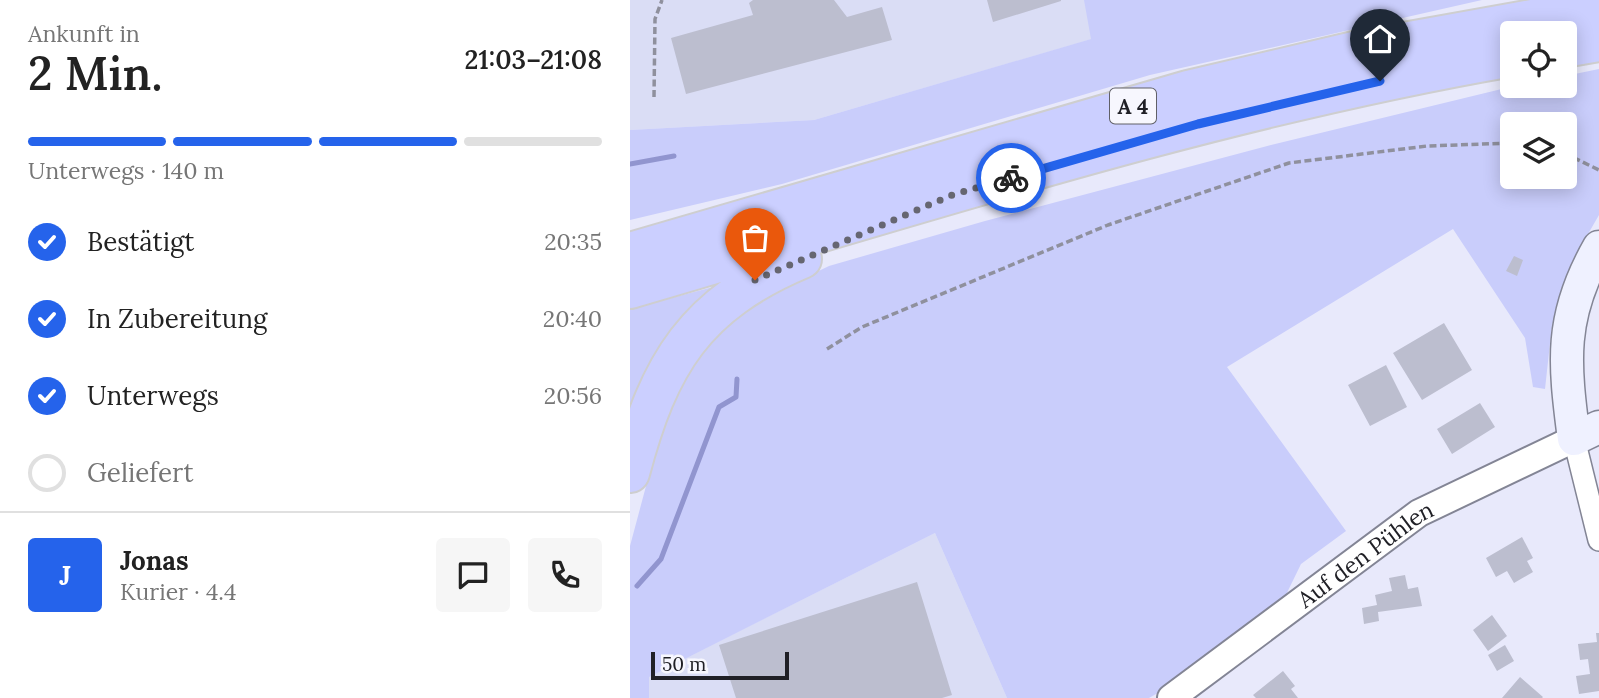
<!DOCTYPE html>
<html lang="de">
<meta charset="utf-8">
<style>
:root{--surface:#fff;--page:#f6f6f6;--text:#222;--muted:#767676;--line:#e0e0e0;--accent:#2563eb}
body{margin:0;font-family:Lora,serif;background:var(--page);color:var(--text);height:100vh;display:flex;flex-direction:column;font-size:26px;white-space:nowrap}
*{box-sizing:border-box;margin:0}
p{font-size:23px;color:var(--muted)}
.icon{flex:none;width:38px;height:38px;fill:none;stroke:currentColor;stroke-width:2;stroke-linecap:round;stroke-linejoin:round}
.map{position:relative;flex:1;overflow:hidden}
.drawer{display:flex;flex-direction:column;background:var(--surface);width:630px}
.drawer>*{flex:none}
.tools{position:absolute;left:870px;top:21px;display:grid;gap:14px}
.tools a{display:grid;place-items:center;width:77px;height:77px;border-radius:7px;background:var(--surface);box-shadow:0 4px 18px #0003;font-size:35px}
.scale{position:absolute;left:21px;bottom:18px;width:138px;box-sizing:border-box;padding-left:7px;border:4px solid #202026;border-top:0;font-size:19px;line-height:24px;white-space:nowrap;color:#202026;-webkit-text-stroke:5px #f7f7fe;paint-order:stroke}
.pin{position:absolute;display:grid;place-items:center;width:60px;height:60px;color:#fff;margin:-72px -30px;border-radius:50% 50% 50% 0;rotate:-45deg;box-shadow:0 0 7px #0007}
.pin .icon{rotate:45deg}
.courier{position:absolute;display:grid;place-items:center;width:70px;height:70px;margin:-35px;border:5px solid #2563eb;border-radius:50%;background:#fff;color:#222;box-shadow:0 2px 9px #0007}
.head em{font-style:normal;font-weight:600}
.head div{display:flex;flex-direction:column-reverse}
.head{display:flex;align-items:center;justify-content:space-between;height:119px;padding:0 28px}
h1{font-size:46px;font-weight:600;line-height:52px}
.bar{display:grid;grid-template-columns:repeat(4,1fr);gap:10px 7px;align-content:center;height:84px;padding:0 28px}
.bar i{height:9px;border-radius:5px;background:var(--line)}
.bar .current{background:var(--accent)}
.bar p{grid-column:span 4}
.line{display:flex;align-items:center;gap:18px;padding:0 28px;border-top:2px solid var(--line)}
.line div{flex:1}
.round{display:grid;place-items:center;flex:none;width:74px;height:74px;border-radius:7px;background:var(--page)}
ol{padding:0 28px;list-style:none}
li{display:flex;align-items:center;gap:21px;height:77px}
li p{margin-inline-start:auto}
li .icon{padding:7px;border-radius:50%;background:var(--accent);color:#fff;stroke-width:4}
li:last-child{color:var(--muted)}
li i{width:38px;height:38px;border:4px solid var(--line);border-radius:50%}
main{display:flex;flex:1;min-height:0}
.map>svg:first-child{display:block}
.built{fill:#daddf5}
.green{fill:#c9cdfb;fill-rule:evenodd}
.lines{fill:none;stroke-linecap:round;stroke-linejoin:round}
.stream{stroke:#9195cf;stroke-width:5}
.building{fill:#bcbecf}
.minor-casing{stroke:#838595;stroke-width:24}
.tertiary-casing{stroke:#838595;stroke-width:30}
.secondary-casing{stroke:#838595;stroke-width:35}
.motorway-casing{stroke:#cececf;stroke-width:42}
.path{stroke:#8f909d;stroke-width:3.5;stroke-dasharray:7 3.5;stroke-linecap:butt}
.minor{stroke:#fff;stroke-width:21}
.tertiary{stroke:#fff;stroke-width:26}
.secondary{stroke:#eff1ff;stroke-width:32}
.motorway{stroke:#cbcfff;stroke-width:38}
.done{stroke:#666671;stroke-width:7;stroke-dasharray:0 12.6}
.route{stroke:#2563eb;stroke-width:9}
.labels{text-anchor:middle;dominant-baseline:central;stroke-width:6;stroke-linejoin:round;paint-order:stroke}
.shield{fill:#f7f7fe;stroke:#606067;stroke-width:2}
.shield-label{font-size:21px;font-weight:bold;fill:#202026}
.street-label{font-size:23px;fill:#202026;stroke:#f7f7fe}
</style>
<main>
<section class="drawer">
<div class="head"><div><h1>2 Min.</h1><p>Ankunft in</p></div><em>21:03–21:08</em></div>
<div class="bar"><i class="current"></i><i class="current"></i><i class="current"></i><i></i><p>Unterwegs · 140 m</p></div>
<ol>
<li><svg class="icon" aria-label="check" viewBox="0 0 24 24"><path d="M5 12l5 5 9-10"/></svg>Bestätigt<p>20:35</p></li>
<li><svg class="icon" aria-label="check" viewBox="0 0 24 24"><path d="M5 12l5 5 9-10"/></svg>In Zubereitung<p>20:40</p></li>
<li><svg class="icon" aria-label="check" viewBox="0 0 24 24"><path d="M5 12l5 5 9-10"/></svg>Unterwegs<p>20:56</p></li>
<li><i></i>Geliefert</li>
</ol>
<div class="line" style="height:126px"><b class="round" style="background:var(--accent);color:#fff">J</b><div><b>Jonas</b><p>Kurier · 4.4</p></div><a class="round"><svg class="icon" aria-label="chat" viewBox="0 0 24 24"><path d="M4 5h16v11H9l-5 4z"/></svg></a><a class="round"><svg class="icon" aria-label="phone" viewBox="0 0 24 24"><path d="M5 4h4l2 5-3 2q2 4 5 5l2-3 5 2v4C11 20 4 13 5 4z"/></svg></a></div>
</section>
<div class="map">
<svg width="969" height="698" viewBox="0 0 969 698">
<rect width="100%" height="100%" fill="#e8e9fb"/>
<path class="built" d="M0,0H455L462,39L184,120L0,130Z
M305,533L377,698H19L18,677Z"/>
<path class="green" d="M454,0H852L520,75L152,184L0,220V130L184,120L461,39Z
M969,69V215L947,253L922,325L915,389L903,387L895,338L823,229L597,367L716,531L671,564L652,603L554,678L519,698H377L305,533L19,677V698H0V546L38,404L68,355L114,307L199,266L355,221L641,145L884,86H934L935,76ZM882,124H934V177H882Z
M98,283L0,447V309Z"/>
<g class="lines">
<path class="stream" d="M0,164L44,156
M7,586L31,559L89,407L106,397L107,379"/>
</g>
<path class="building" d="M123,0H204L217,17L252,7L262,40L56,94L41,38L123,15L119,3Z
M357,0H431V1L363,22Z
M884,256L893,260L887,276L876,271Z
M814,323L842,370L792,400L763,353Z
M756,365L777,407L740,426L718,385Z
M850,403L865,427L822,454L807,429Z
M892,537L903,558L897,561L903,572L884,583L877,571L866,577L856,558Z
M775,575L778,589L788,587L792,606L748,612L749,621L734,624L732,608L747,605L745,595L762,591L759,578Z
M287,582L322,695L312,698H106L89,645Z
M862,615L877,636L858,651L843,630Z
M966,633H969V691L949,694L946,676L960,674L958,659L950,660L948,644L967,642Z
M875,645L884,661L867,671L858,655Z
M653,671L665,686L661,689L668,698H626L623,695Z
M890,677L913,697L912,698H872Z"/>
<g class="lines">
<g class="minor-casing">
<path id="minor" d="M944,439L969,540"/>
</g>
<g class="tertiary-casing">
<g id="tertiary">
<path id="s1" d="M541,698L789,513L944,439"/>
</g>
</g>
<g class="secondary-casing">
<path id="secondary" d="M969,247C929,317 934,362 944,439L969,427"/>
</g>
<g class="motorway-casing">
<path id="motorway" d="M934,48L969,42
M0,252L558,90L724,51L969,7
M0,289C292,204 582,109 882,57
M0,473C29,363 65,304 172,259"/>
</g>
<path class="path" d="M24,97L25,19L32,0
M934,153L969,170
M197,349L232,327L478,225L659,163L797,146L882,143"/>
<use href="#minor" class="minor"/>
<use href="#tertiary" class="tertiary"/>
<use href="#secondary" class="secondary"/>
<use href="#motorway" class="motorway"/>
</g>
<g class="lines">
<path class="done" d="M125,280L322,195L381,178"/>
<path class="route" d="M381,178L568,124L750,81"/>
</g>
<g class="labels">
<rect class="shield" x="480" y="88.5" width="46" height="35" rx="5"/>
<g class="shield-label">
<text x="503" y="106">A 4</text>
</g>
<g class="street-label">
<text stroke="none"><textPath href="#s1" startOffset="242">Auf den Pühlen</textPath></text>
</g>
</g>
</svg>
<div class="tools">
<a><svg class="icon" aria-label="locate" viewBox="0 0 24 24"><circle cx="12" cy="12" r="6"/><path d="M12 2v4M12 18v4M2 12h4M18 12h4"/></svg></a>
<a><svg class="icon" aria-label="layers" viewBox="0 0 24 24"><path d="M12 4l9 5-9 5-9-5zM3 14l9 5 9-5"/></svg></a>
</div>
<div class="scale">50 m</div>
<div class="pin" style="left:125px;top:280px;background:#ea580c"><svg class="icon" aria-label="bag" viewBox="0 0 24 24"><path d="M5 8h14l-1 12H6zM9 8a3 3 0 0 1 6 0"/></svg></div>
<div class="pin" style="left:750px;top:81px;background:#1f2937"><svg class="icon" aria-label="home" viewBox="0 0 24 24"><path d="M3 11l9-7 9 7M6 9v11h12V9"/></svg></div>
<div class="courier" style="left:381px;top:178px"><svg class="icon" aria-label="bike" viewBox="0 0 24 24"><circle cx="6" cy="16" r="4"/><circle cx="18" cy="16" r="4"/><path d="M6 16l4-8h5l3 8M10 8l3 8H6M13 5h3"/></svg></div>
</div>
</main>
